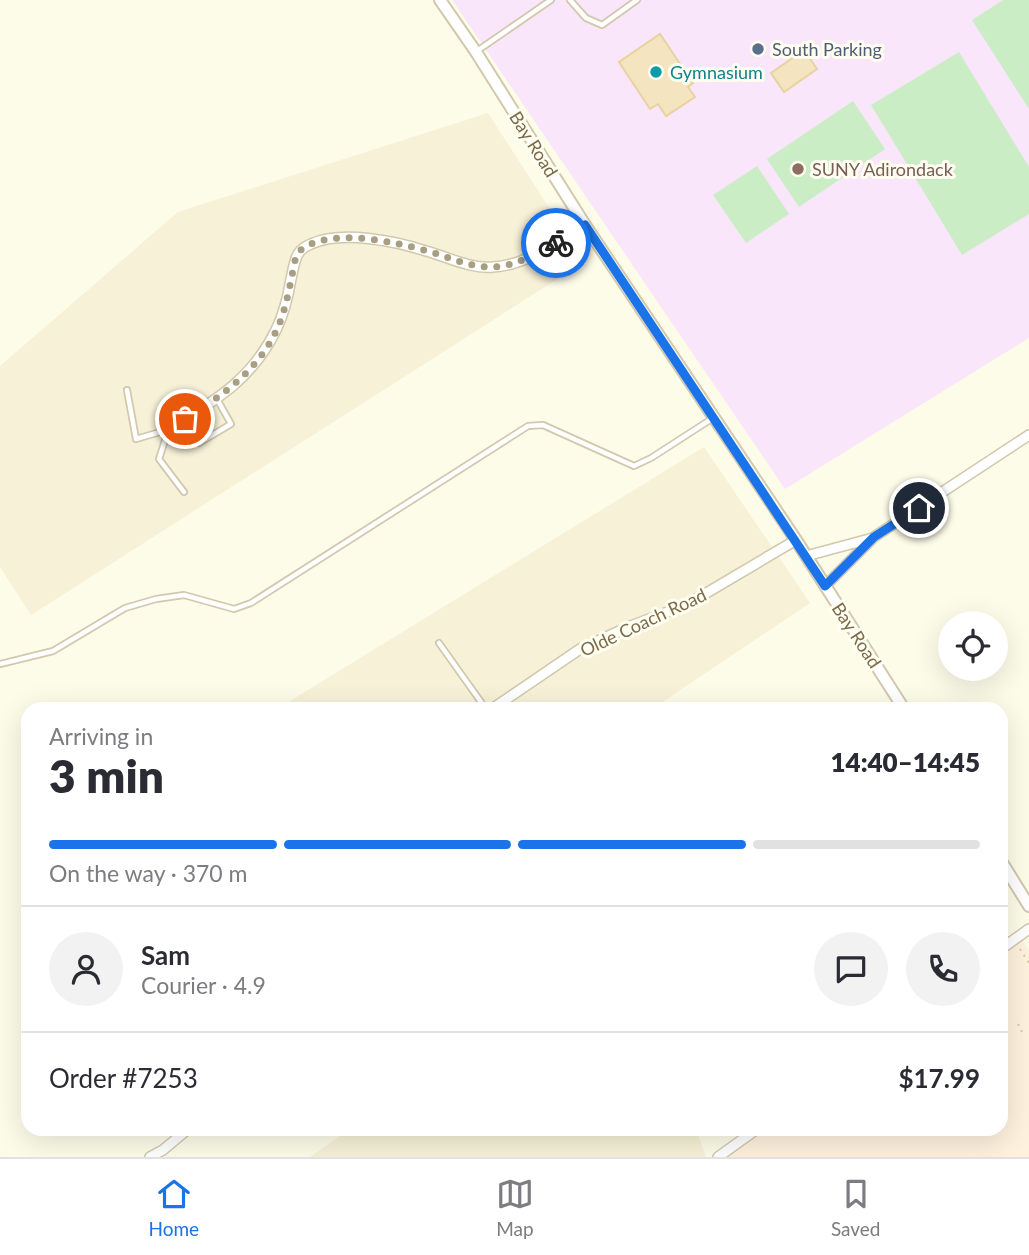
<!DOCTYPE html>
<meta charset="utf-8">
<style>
:root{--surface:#fff;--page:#f2f2f3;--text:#2b2b33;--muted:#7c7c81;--line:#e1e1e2;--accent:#1a73e8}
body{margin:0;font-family:Lato,sans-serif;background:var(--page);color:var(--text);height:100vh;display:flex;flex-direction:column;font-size:26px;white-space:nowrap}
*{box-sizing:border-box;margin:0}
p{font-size:23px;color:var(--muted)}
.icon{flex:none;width:38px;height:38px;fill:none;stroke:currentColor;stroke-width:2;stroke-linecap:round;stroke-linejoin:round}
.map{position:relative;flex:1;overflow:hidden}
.panel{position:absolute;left:21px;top:702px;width:987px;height:434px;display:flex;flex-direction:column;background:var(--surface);border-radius:21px;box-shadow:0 7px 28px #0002}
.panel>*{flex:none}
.controls{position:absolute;left:938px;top:611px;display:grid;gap:14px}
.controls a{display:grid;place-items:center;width:70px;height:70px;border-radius:50%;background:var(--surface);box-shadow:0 7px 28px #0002;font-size:35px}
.pin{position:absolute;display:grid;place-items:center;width:60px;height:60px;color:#fff;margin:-30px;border:4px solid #fff;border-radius:50%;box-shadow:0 2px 7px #0007}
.courier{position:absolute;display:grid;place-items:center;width:70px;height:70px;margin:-35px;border:5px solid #1a73e8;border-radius:50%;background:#fff;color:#222;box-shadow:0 2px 9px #0007}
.head em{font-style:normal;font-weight:800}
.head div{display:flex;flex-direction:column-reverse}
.head{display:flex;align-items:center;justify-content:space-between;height:119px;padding:0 28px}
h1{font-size:46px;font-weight:800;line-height:52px}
.bar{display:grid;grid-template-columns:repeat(4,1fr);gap:10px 7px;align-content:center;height:84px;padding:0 28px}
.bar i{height:9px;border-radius:5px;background:var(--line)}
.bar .current{background:var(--accent)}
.bar p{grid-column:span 4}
.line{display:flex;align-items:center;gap:18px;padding:0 28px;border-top:2px solid var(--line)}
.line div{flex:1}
.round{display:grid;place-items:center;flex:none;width:74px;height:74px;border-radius:37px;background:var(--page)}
.tab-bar{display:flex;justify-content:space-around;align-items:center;height:98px;border-top:2px solid var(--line);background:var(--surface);font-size:19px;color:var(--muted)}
.tab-bar a{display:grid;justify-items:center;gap:4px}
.tab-bar .current{color:var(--accent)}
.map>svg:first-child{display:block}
.residential{fill:#f6f1d7}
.commercial{fill:#fef1dd}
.education{fill:#f9e6fa}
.green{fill:#caedc6}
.building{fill:#f4e5c0;stroke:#e8d29f;stroke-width:2}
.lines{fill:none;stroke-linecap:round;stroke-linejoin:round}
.service-casing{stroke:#d1c8ad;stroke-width:8}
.minor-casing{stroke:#d1c8ad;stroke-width:12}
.tertiary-casing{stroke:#d1c8ad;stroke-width:14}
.path{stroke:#dac9a2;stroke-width:2;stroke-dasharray:2 5;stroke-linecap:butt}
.service{stroke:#fff;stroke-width:4.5}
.minor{stroke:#fff;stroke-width:9}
.tertiary{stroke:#fff;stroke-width:10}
.done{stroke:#a89e82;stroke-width:7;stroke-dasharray:0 12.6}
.route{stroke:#1a73e8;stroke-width:9}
.service-dot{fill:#5c6f8a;stroke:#fffef1;stroke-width:2.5}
.culture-dot{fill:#0f9aa8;stroke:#fffef1;stroke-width:2.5}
.education-dot{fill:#8d6e63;stroke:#fffef1;stroke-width:2.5}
.labels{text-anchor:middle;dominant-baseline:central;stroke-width:6;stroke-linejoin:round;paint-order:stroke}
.service-label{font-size:18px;fill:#4e5e75;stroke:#fffef1;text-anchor:start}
.culture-label{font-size:18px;fill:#0d838f;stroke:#fffef1;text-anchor:start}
.street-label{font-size:18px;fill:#7a6b4b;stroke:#fffef1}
.education-label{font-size:18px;fill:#785e54;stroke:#fffef1;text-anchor:start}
</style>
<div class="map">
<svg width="1029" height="1157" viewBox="0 0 1029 1157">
<rect width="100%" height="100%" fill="#fdfce9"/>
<path class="residential" d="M488,113L584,262L31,615L0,567V366L178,212Z
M704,447L810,603L652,709H277Z
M350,1129H696L706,1157H310Z"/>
<path class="commercial" d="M1022,940L1029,950V1157H719L758,1129H1001V955Z"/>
<path class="education" d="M452,0H1029V338L785,489Z"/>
<path class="green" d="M1003,0H1029V109L972,20Z
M959,52L1029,167V214L962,255L871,105Z
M853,101L885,149L799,207L767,159Z
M757,166L789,214L746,243L713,195Z"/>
<path class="building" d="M660,34L693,83L688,87L695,97L666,116L658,104L650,109L619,62Z
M804,50L817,69L784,92L771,73Z"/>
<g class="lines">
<g class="service-casing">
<path id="service" d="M570,0L586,18L602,25L637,0
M477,51L551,0
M127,390L136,439L167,430
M185,420L199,443L231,424L217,399
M168,431L159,459L184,492
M439,643L486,709
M0,664L53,651L125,608L156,599L184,595L234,609L251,603L528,426L543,425L634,466L651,458L713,418"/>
</g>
<g class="minor-casing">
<path id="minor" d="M168,430C214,401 251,381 276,330C284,314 288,297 291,279C293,271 294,261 298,254C301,249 306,246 311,244C342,230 395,241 426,251C448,257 470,269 493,267C527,265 557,243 585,225
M806,556L873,538
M825,586L874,537L1029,435
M492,709L580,649L628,627L686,605L796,540
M1001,949L1029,929
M150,1157L163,1150L188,1129
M718,1157L757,1129"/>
</g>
<g class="tertiary-casing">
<path id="tertiary" d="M440,0L476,52L585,225L796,540L904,709
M1001,861L1029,906"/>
</g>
<path class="path" d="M1020,949L1029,963
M1018,1024L1022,1032
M1001,1031L1008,1041"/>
<use href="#service" class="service"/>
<use href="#minor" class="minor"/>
<use href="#tertiary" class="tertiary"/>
</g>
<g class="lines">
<path class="done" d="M185,419C223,395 259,370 278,327C285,311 288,294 292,276C293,270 294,261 297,255C300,249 307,245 314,243C345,231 393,242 424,250C447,256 467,267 491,267C514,267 536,254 556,243"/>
<path class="route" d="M556,243L585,225L825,586L874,537L919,508"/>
</g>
<circle class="service-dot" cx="758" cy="49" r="7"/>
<circle class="culture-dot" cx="656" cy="72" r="7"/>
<circle class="education-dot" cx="798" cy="169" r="7"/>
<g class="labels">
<g class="service-label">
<text x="772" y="49">South Parking</text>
</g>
<g class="culture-label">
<text x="670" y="72">Gymnasium</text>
</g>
<g class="street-label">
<text transform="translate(534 144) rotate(58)">Bay Road</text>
<text transform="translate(643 622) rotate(-25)">Olde Coach Road</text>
<text transform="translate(857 635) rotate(57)">Bay Road</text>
</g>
<g class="education-label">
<text x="812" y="169">SUNY Adirondack</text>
</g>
</g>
</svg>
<div class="controls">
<a><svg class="icon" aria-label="locate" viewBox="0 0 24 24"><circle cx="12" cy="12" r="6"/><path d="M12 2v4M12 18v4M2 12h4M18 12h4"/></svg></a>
</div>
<div class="pin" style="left:185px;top:419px;background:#ea580c"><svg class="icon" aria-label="bag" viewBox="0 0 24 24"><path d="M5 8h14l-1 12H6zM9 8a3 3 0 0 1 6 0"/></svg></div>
<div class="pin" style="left:919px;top:508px;background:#1f2937"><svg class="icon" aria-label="home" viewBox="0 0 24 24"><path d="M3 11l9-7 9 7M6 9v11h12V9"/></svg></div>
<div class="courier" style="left:556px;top:243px"><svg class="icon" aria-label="bike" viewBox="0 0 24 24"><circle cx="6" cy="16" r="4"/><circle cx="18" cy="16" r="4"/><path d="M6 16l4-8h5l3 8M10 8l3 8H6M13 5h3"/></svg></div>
<section class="panel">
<div class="head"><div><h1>3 min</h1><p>Arriving in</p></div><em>14:40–14:45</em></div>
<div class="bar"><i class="current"></i><i class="current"></i><i class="current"></i><i></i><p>On the way · 370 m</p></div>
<div class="line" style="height:126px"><a class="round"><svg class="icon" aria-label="person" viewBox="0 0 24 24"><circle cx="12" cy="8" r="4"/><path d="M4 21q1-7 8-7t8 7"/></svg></a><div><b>Sam</b><p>Courier · 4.9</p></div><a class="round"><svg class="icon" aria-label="chat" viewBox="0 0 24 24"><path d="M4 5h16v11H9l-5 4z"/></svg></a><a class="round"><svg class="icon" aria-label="phone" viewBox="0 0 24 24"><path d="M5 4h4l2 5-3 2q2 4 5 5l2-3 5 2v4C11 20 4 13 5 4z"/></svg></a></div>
<div class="line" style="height:91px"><div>Order #7253</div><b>$17.99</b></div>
</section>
</div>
<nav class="tab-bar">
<a class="current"><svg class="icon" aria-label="home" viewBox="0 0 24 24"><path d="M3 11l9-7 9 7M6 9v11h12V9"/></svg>Home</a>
<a><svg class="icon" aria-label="map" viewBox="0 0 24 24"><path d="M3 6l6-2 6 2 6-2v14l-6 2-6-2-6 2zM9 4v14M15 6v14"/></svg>Map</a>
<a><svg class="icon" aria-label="saved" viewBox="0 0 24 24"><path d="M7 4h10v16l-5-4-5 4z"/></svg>Saved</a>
</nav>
